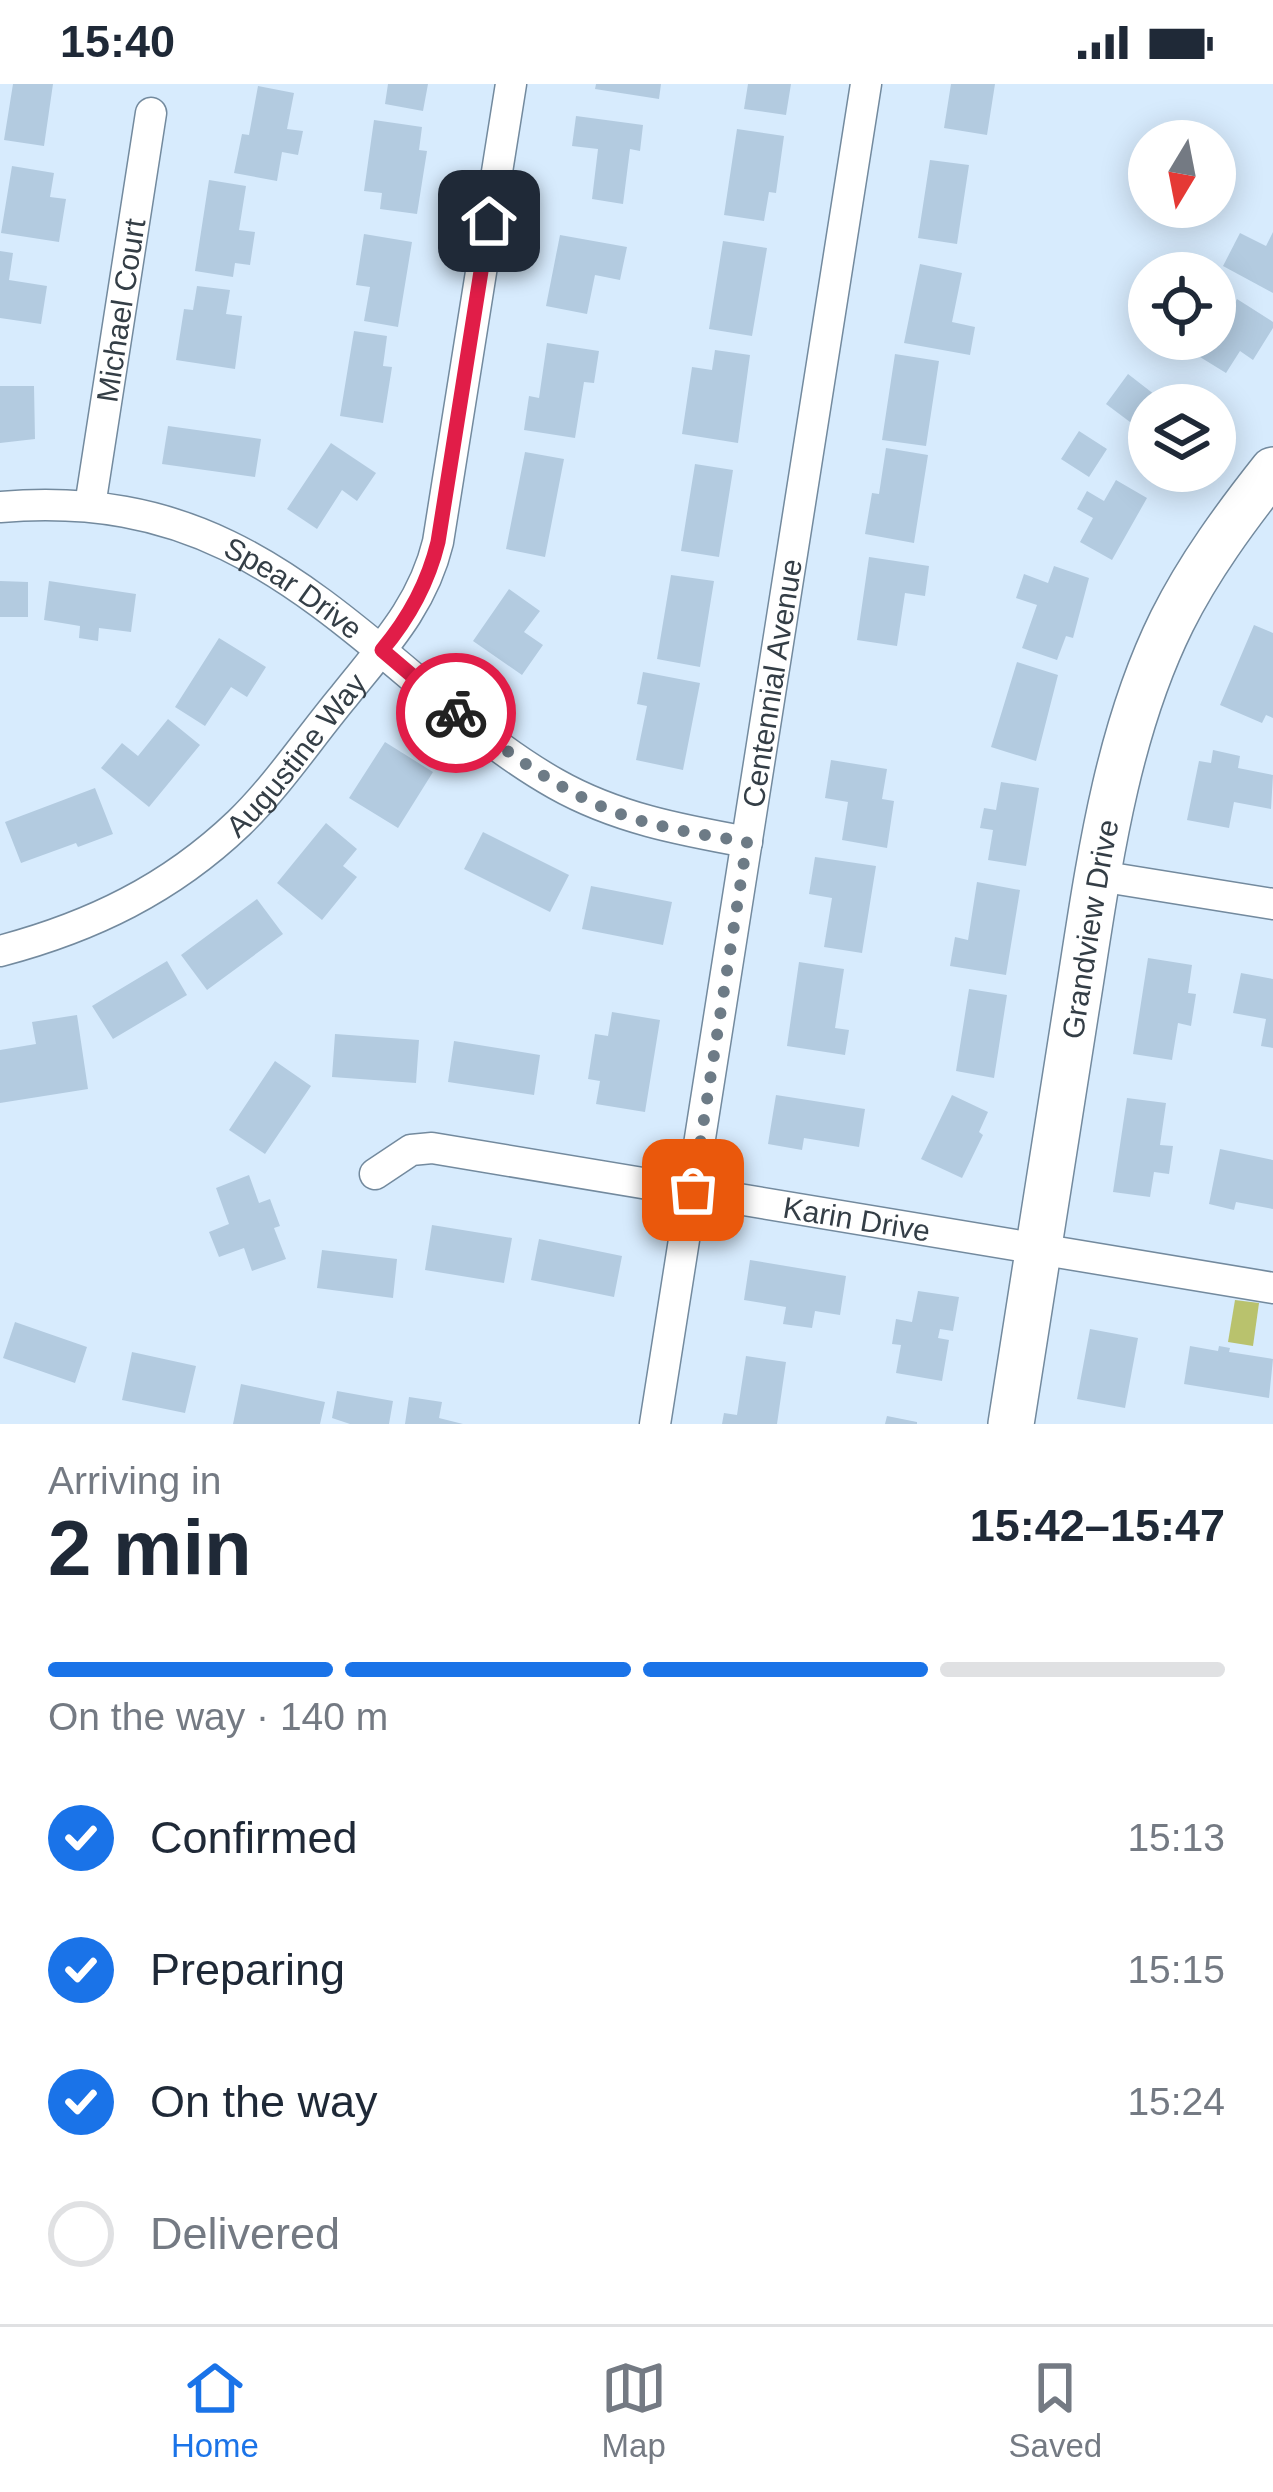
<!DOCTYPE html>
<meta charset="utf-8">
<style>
:root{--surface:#fff;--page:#f2f2f3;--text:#1f2937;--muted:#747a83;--line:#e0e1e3;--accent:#1a73e8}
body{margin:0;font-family:Helvetica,sans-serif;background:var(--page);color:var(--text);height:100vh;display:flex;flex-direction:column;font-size:45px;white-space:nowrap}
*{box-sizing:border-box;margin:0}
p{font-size:39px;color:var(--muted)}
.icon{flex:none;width:66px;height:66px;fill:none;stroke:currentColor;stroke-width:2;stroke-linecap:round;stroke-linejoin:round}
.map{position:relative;height:1340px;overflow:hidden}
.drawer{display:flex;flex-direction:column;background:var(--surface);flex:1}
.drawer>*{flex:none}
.needle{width:78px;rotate:190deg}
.tools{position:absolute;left:1128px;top:36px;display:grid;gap:24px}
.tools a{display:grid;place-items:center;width:108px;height:108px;border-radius:50%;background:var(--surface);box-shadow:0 6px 30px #0003;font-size:60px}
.pin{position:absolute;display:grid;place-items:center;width:102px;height:102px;color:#fff;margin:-51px;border-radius:24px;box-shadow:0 6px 18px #0006}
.courier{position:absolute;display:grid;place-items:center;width:120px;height:120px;margin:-60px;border:9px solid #e11d48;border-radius:50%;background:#fff;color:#222;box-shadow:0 3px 15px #0007}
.summary em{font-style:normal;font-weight:600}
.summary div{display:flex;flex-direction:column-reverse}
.summary{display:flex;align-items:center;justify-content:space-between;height:204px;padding:0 48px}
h1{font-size:78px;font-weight:600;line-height:90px}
.bar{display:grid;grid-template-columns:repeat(4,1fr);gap:18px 12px;align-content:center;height:144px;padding:0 48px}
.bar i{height:15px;border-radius:9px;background:var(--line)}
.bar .on{background:var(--accent)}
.bar p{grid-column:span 4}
ol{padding:0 48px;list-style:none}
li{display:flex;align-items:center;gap:36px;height:132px}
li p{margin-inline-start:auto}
li .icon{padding:12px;border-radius:50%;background:var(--accent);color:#fff;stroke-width:4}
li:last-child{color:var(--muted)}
li i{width:66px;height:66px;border:6px solid var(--line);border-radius:50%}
.status{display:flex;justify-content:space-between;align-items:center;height:84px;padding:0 60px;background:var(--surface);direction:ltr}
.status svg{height:33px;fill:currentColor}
.tab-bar{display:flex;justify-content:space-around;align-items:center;height:168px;border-top:3px solid var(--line);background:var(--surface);font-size:33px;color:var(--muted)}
.tab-bar a{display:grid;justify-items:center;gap:6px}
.tab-bar .on{color:var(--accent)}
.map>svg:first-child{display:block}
.green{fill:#b9c26d}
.building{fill:#b3cbe0}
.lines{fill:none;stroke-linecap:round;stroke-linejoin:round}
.street-casing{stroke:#738a9e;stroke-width:33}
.secondary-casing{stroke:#738a9e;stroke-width:48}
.street{stroke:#fff;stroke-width:30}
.secondary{stroke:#fff;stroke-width:45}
.done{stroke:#6d7b86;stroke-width:12;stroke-dasharray:0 21.6}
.route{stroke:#e11d48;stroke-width:15}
.labels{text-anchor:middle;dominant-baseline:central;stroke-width:10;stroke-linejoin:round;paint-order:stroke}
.street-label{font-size:30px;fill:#343e46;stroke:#d7ebfd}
</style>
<div class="status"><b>15:40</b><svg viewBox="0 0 49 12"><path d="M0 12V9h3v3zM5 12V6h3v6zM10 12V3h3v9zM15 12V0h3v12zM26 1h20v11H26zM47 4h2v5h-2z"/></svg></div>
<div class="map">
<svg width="1273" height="1340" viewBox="0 0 1273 1340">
<rect width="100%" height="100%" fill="#d7ebfd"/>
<path class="green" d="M1235,1216L1259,1219L1253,1262L1228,1258Z"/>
<path class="building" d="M13,0H53L44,62L4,56Z
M388,0H428L423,27L385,20Z
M596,0H661L659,15L595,5Z
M748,0H791L786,31L744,25Z
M951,0H995L987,51L944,44Z
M258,2L294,9L287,45L303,47L298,71L282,68L277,97L234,89L242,50L249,51Z
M576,32L643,41L640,67L630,65L623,120L592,115L598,65L572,62Z
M374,36L422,43L419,66L427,67L417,130L380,125L382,109L364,107Z
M737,45L784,52L776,109L769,108L764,137L724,131Z
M930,76L969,81L957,160L918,154Z
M12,82L54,89L50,113L66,115L59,158L1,149Z
M209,96L246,102L239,146L255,148L250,181L235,179L233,193L195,187Z
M1273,148V209L1223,182L1240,149L1266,162Z
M364,150L412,158L398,243L364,237L370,203L356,201Z
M560,151L627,163L620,196L595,191L587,230L546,222Z
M723,157L767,164L752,252L709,245Z
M0,167L13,169L9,196L47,202L41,240L0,234Z
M920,180L962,189L952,238L975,243L970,271L904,259Z
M197,202L230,206L226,230L242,232L235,285L176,276L184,225L193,226Z
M1237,215L1273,238V244L1253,276L1240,267L1226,289L1179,260L1182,255H1215Z
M354,247L387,252L383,282L392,283L383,339L340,332Z
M547,259L599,267L594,299L584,298L575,354L524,346L529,312L539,314Z
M715,266L750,271L738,359L682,350L692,283L712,286Z
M895,270L939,277L926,362L882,356Z
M1128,290L1168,321H1149V381L1132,368L1146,350L1106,320Z
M0,302H34L35,355L0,359Z
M168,342L261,355L255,393L162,380Z
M1079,347L1107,365L1089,393L1061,375Z
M331,359L376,389L357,417L342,406L317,445L287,425Z
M886,364L928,371L914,459L865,450L872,409L879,410Z
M525,368L564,375L545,473L506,465Z
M695,380L733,386L719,473L681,467Z
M1116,396L1147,414L1112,476L1080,458L1093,434L1077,425L1087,407L1104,417Z
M869,473L929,482L925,512L905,509L897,562L857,556Z
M1054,482L1089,494L1073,554L1066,552L1057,576L1022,564L1037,521L1016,514L1024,490L1048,499Z
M671,491L714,497L700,583L657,575Z
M0,497L28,498V533H0Z
M49,497L136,510L131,548L99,544L98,557L79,554L80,542L44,536Z
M509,505L540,527L524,548L543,561L522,591L473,557Z
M1254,541L1273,549V634L1266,631L1262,639L1220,621Z
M219,554L266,583L247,613L231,603L205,642L175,623Z
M1017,578L1058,591L1036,677L991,663Z
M643,588L700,599L683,686L636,676L647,622L637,620Z
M168,635L200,661L149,723L101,684L122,659L138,672Z
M385,658L433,688L398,744L349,714Z
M1213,666L1240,672L1238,684L1273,691L1271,725L1234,718L1229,744L1187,736L1199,677L1211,679Z
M831,676L887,685L882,715L894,717L887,764L842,756L848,718L825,714Z
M1001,698L1039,704L1026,782L988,776L993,746L980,744L984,724L996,726Z
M95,704L113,750L78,763L76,759L21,779L5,738Z
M326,739L357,765L343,782L357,793L322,836L277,799Z
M483,748L569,791L550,828L464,785Z
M815,773L876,782L862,869L824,863L832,814L809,810Z
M977,798L1020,806L1006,891L950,882L955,853L968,856Z
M591,802L672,818L663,861L582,845Z
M257,815L283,850L207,906L181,871Z
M1148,874L1192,881L1188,909L1196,910L1191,942L1178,939L1172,976L1133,970Z
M167,877L187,911L113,955L92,922Z
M799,878L844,885L835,944L849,946L845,971L787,962Z
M1241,889L1273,895V964L1261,962L1266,935L1233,929Z
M969,905L1007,911L994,994L956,987Z
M612,928L660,936L645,1028L596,1020L600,997L588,995L595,950L608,952Z
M77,931L88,1005L0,1019V966L36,960L32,938Z
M335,950L419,956L416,999L332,993Z
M454,957L540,971L534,1011L448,998Z
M275,977L311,1002L265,1070L229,1046Z
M776,1011L865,1025L859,1063L804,1054L802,1066L768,1060Z
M952,1011L988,1028L979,1048L983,1051L962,1094L921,1075Z
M1127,1014L1166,1019L1160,1061L1173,1062L1169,1090L1154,1088L1150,1113L1113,1108Z
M1220,1065L1273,1076V1125L1236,1118L1234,1126L1209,1120Z
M249,1091L259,1119L270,1115L280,1142L274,1144L286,1175L252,1187L244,1164L219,1173L209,1148L229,1140L216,1104Z
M432,1141L512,1154L504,1199L425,1186Z
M539,1155L622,1172L614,1213L531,1196Z
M322,1166L397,1175L393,1214L317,1204Z
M750,1176L846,1192L840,1231L815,1227L812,1244L783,1240L786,1223L744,1216Z
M918,1207L959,1213L953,1247L940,1245L938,1254L949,1256L942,1297L896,1289L901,1261L892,1260L896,1235L912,1238Z
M15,1238L87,1263L75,1299L3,1274Z
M1090,1245L1138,1254L1125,1324L1077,1315Z
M1190,1262L1218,1267L1219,1262L1230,1264L1229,1268L1273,1275L1269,1314L1184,1300Z
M132,1268L196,1282L185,1329L122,1316Z
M746,1272L786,1278L777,1340H722L724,1329L737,1331Z
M241,1300L325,1318L320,1340H233Z
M337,1307L393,1317L389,1340H350L332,1334Z
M409,1313L442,1318L439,1334L463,1340H405Z
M887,1332L917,1338V1340H885Z"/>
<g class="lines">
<g class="street-casing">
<g id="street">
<path id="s1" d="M90,422L151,29"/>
<path id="s2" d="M0,423C185,408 283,483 416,596C460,633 506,672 556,700C616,734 681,746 747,758"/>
<path d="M1099,792L1273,820"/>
<path id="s3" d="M0,867C91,843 170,805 239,739C278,701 309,654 344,612C383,563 423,521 438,458L511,0"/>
<path id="s4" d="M375,1090L411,1066L432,1064L1273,1204"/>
<path id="s5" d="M655,1340L866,0"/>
</g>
</g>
<g class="secondary-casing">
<g id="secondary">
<path id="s6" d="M1011,1340C1033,1202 1055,1064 1076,926C1097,796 1113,656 1172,537C1199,483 1235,434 1273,386"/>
</g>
</g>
<use href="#street" class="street"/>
<use href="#secondary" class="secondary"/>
</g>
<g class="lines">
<path class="done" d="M456,629C512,671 567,714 635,735C672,746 710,752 747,758L693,1106"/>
<path class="route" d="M456,629L382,566C409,534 428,499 438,458L489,137"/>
</g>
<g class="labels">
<g class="street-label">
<text stroke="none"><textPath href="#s1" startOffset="198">Michael Court</textPath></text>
<text stroke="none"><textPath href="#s2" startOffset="312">Spear Drive</textPath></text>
<text stroke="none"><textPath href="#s5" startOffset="750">Centennial Avenue</textPath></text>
<text stroke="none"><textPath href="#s3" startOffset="363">Augustine Way</textPath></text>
<text stroke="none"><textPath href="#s6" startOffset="501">Grandview Drive</textPath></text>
<text stroke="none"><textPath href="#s4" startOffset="495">Karin Drive</textPath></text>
</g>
</g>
</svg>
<div class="tools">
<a><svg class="needle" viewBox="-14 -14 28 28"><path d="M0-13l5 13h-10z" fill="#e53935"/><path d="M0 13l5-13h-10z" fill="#747a83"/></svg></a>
<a><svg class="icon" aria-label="locate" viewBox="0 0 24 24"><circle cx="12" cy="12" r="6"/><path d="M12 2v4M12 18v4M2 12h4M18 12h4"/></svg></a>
<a><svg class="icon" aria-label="layers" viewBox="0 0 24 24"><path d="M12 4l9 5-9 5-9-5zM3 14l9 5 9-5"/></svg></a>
</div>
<div class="pin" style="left:693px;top:1106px;background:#ea580c"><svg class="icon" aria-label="bag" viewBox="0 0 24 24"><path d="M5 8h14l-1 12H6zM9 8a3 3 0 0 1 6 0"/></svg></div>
<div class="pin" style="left:489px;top:137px;background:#1f2937"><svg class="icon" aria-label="home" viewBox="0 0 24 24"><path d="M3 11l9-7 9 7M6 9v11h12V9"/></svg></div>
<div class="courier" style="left:456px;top:629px"><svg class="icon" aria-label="bike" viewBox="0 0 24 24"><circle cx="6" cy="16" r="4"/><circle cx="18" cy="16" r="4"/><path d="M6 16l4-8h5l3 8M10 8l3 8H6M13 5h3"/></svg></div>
</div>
<section class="drawer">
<div class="summary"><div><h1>2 min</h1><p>Arriving in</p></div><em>15:42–15:47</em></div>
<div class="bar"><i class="on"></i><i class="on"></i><i class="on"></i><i></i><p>On the way · 140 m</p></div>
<ol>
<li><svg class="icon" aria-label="check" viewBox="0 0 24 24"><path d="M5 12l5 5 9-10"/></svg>Confirmed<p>15:13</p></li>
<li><svg class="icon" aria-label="check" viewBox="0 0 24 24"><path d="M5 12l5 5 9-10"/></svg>Preparing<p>15:15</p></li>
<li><svg class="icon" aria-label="check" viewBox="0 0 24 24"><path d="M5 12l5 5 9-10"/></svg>On the way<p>15:24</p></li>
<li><i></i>Delivered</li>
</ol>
</section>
<nav class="tab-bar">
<a class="on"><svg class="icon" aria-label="home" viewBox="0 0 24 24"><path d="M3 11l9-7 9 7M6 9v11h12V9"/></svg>Home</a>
<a><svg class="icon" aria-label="map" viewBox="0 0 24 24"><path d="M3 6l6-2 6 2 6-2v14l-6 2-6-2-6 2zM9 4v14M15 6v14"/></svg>Map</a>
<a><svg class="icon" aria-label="saved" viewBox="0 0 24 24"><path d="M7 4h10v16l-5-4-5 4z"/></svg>Saved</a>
</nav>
